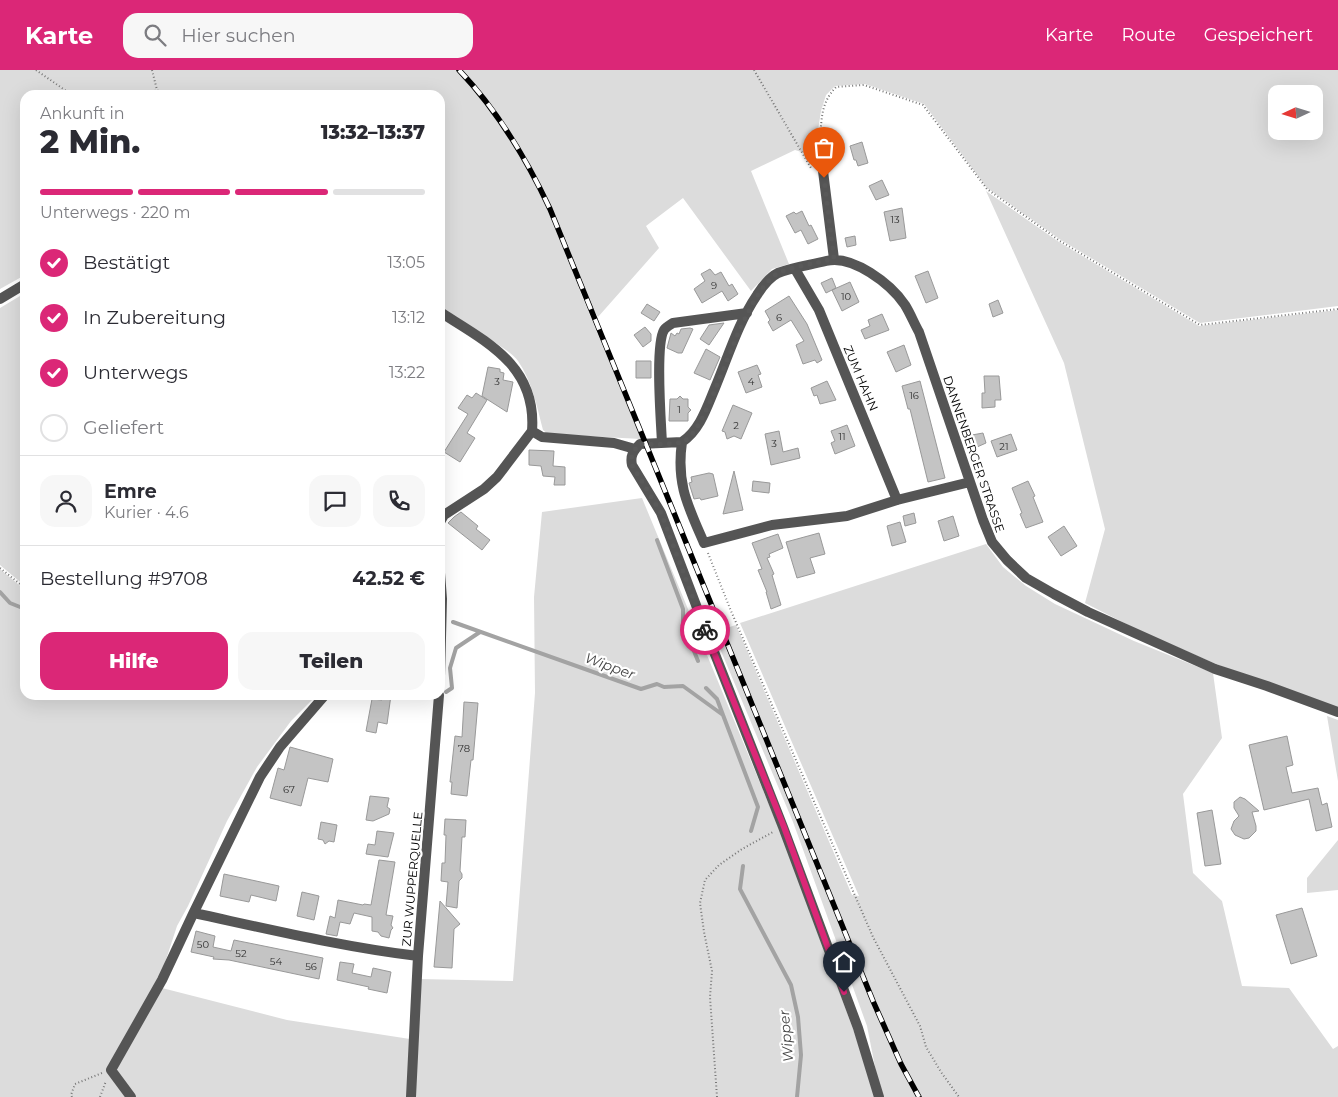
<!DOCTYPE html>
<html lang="de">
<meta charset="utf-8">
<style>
:root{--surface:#fff;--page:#f7f7f7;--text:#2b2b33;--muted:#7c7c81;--line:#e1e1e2;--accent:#db2777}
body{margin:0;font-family:Montserrat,sans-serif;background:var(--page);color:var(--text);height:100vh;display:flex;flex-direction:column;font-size:19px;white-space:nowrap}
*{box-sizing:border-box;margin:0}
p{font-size:16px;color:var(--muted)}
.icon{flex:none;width:28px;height:28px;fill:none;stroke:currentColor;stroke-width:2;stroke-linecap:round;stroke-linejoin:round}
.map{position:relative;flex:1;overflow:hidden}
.details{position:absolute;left:20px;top:20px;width:425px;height:610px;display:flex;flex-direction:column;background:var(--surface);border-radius:15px;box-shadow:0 5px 20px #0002}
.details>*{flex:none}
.needle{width:32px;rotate:266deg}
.buttons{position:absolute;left:1268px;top:15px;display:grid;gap:10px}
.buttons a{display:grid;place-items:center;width:55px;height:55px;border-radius:10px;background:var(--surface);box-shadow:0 5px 20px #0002;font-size:25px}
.pin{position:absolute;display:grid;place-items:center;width:42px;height:42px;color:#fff;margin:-51px -21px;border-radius:50% 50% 50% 0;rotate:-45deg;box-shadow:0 0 5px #0007}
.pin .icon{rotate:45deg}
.courier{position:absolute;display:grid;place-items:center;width:50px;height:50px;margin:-25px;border:4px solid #db2777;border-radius:50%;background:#fff;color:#222;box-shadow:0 1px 6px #0007}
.headline em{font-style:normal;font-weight:800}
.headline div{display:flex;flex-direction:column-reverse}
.headline{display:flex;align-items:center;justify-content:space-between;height:85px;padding:0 20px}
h1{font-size:32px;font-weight:800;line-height:38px}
.bar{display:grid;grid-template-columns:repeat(4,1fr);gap:8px 5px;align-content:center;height:60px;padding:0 20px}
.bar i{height:6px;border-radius:4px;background:var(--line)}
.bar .on{background:var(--accent)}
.bar p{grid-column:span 4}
.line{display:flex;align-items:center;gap:12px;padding:0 20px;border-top:1px solid var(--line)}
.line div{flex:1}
.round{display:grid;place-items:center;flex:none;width:52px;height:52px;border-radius:15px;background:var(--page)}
ol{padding:0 20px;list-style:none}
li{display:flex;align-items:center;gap:15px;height:55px}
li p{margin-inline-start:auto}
li .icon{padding:5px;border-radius:50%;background:var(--accent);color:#fff;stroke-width:4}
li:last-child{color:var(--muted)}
li i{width:28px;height:28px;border:2px solid var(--line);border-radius:50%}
.button{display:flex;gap:10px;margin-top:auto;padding:10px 20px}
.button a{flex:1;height:58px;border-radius:15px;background:var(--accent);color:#fff;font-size:20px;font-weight:800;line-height:58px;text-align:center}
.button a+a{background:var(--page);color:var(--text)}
header{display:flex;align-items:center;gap:30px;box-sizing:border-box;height:70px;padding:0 25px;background:var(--accent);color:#fff}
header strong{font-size:24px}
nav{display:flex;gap:28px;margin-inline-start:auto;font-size:18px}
.search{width:350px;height:45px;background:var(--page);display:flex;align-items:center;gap:12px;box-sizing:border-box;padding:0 18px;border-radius:15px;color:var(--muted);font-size:19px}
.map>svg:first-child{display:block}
.green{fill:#dcdcdc;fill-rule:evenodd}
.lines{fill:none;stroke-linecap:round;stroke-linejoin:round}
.stream{stroke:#a3a3a3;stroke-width:4}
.building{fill:#c4c4c4;stroke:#999}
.path{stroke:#777;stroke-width:2;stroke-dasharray:1 2.5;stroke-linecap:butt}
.minor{stroke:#555;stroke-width:10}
.rail-casing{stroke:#000;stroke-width:5.5}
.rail{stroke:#fff;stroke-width:4;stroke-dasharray:11;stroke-linecap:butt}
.done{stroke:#595959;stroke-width:5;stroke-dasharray:0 9}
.route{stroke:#db2777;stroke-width:6}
.labels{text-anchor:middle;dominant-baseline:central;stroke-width:4.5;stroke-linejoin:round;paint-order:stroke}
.number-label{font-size:10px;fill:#313131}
.street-label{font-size:12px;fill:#000;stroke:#fff}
.water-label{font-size:14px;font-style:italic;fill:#444;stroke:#fff}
</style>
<header>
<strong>Karte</strong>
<div class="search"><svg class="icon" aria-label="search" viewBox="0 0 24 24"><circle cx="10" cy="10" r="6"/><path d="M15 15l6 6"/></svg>Hier suchen</div>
<nav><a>Karte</a><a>Route</a><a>Gespeichert</a></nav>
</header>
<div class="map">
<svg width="1338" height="1027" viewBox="0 0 1338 1027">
<rect width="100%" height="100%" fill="#fff"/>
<path class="green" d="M0,0H1338V236L1200,253L1061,170L987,118L924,34L865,14L835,16L826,25L821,41L814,86L795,80L751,101L789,194L772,199L751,221L683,128L646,156L659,178L598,247L578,216L641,369L548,364L543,360C537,337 532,311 518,291C508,277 457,250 440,239V25H25V205L0,219ZM1276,24H1314V61H1276Z
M986,121L1059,172L1199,256L1338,240V640L1216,594L1138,560L1085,533L1105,459L1064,293Z
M25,223V516L0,495V238Z
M642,428L782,766L878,1027H413L420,909L513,911L535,623L534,527L542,442Z
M986,474L1003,497L1026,516L1055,534L1134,571L1213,603L1222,668L1183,724L1193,803L1222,831L1242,916L1289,918L1333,979L1338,976V1027H881L867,956L793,752L713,562L736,555L852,825L859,826L740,553Z
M0,499L25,520V625H317L291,651L257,697L227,751L188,836L177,856L160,908L110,997L128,1027H0Z
M1327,646L1338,650V711Z
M1338,770V820L1307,823V808Z
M162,918L287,950L410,969L407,1027H134L114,1000Z"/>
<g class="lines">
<path class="stream" d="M657,470L683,539V554L698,591
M0,522L10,533L25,539
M453,552L641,619L657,614L664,617L683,616L723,645L758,737L751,761
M706,618L717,629L723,645
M446,622L452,618L450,598L456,578L480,562
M425,625L427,626
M743,796L740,819L791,915L798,947L801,985L797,1027"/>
</g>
<path class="building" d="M862,72L868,93L858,96L856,90H854L850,76Z
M882,110L889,125L876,130L869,116Z
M902,138L906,168L890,171L884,142Z
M802,141L809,156L811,155L818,169L808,174L801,160L795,163L786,146L794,142L796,144Z
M855,166L856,175L847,177L845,168Z
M710,199L715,205L721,202L729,216L732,214L738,224L728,231L722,221L702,233L694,219L705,211L701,204Z
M928,201L938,228L926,233L915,206Z
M832,208L836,218L826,223L821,213Z
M850,212L859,232L842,241L832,220Z
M789,226L807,254L822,290L817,293L815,290L803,294L796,275L804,271L791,250L773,261L768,252L770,250L765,241Z
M998,230L1003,243L993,247L989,234Z
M647,234L660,242L654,251L641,243Z
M882,244L889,260L865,269L861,260L870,256L868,250Z
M724,253L709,275L700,269L709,255Z
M645,257L651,264V271L643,277L634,265Z
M690,258L693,259L682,283H678L667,278L671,263L675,266L677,263L679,264L681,259Z
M904,275L911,295L896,302L887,282Z
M706,279L720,287L710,310L694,303Z
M636,291H651V308H636Z
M757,295L761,304L758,305L762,317L746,323L738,302Z
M488,297L500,299V302L504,303L503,310L513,312L507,342L482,326Z
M984,306H999L1001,330H995V337L982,338V323H985Z
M827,311L836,330L820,334L817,325L814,326L811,318Z
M920,311L945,408L928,412L910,339H908L902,316Z
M476,323L487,330L467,363L475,368L460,392L444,382L468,344L458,338L467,325L472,328Z
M680,326L683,329H688V337L691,340L688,343V351H669L670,329H677Z
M733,335L752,343L741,369L734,366L727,369L725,362L722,361Z
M847,355L855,376L835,384L831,373L835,371L831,361Z
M779,361L783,382L798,378L800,388L771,395L765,364Z
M983,363L986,373L977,377L972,365Z
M1011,364L1017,380L997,387L991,371Z
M529,380L554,381L553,396L565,397V415H554L555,407L543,406L541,396L529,395Z
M734,401L743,440L723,444Z
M709,403L713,404L718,426L701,430L700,428L694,429L689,413L692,412L691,407Z
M753,411L770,413L769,423L752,421Z
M1028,411L1035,426L1033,427L1043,452L1026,458L1020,444L1022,443L1012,418Z
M461,442L478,456L476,459L490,470L482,480L448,453L454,447Z
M914,443L916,453L905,456L903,446Z
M953,446L959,466L944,471L938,451Z
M900,452L906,472L892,476L887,456Z
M1064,456L1077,476L1061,486L1048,467Z
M819,463L825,484L810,488L815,503L797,508L786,472Z
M778,464L783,478L769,484L770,487L767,488L774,504L772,505L781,535L771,539L766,522H767L758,500L762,499L752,473Z
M386,625H391L387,654L378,652L376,663L366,661L372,629L382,630Z
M464,632L478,633L473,690H471L467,726L451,724L452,712H450L455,666L462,667Z
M1287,666L1293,695L1286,697L1292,723L1318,718L1322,735L1327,733L1332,757L1316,761L1309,729L1264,740L1249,675Z
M290,677L333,689L328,712L308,708L301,736L270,728L278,698L284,700Z
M370,726L389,728L387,737L390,739L389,744L373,751L366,750Z
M1240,727L1245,729L1259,741L1252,742L1256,756V761L1249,768L1244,769L1235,765L1231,759L1234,751L1239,746L1234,738V732Z
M1212,740L1221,794L1205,796L1197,743Z
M445,749L466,750L465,767H462L460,801L462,804V808L459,811L457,838L446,836L448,812L441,811L442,793H445L446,765H444Z
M321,752L337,755L334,772L329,771L325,774L323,770L318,769Z
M377,761L394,763L388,787L366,784L368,774L375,775Z
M379,790L395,792L386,845L393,846L391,855L393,858L391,860L389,868L381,866L378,862L372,861V847L354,843L350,854L340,852L337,866L326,864L330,846L335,848L338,830L363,835L364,834L371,835Z
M224,804L279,816L276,831L251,825L249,832L220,826Z
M302,822L319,826L314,850L297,846Z
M440,831L460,854L454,859L452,898L434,897Z
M1302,838L1317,886L1291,894L1276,845Z
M196,861L215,866L213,877L231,881L234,870L323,888L319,909L229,890L213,889L214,887L191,882Z
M340,892L354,894L352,903L371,907L373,898L391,902L387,923L368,919L369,917L337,910Z"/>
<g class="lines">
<path class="path" d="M36,0L72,25
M152,0L157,20L164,25
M754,0L811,98
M145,25L157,20
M820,67C822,47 821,33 836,17L864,15L923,35L987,119L1060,171L1200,255L1338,239
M708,483L731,541L873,867L920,956L926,977L941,1002L959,1027
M0,498L25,518
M72,1027L71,1025L75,1014L102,1003
M100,1027L106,1011
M717,1027L710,927L712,901L704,862L700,833L705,810L719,795L742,779L773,762"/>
<path class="minor" d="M820,77L834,189
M795,199L819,240L897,430
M0,229L25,214
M440,242C487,272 537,296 532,361
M532,361L542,367L614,373L635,379
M682,372C700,360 707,337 715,318C728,287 738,253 757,225C762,217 770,207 778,203C793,197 810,195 826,191C852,184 891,214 905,235C910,243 914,253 919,262L983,450L992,472L1007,490L1026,508L1054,524L1088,542L1215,599L1267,616L1338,642
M682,372L640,374C633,381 630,386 632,395L661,443L707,564L783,757L858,958L879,1027
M682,372C676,414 688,436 704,473L772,455L847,446L897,430L970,412
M662,373C661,352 655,275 664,260C666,257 670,255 673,253L747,243
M440,452L444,445L484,419L497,407L532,361
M440,503L442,529L440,606
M194,843C268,859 343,877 418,886L439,625
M131,1027L111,1000L162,910L193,844L260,707L280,677L325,625
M411,1027L418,886"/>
<g class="rail-casing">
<path id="rail" d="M459,0C498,41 526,88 550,139L873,931L901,994L919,1027"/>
</g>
<use href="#rail" class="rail"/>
</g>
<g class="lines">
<path class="done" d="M705,560L661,443L632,395C630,386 633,381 640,374C651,374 671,375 682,372C710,364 737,233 775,205C785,198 820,192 834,189L824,108"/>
<path class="route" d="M705,560L784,757L844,922"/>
</g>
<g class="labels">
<g class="number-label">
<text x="895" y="149">13</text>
<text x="714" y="215">9</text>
<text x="846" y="226">10</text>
<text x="779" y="247">6</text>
<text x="497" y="311">3</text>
<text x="751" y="311">4</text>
<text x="914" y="325">16</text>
<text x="679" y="339">1</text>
<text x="736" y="355">2</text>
<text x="842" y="366">11</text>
<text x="774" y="373">3</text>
<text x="1004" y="376">21</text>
<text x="464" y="678">78</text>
<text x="289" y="719">67</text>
<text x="203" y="874">50</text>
<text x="241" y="883">52</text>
<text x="276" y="891">54</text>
<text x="311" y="896">56</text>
</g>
<g class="street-label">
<text transform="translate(861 308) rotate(67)">ZUM HAHN</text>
<text transform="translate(974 384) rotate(71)">DANNENBERGER STRASSE</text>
<text transform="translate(412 809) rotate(-85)">ZUR WUPPERQUELLE</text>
</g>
<g class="water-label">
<text transform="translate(610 596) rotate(20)">Wipper</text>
<text transform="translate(786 966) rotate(-95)">Wipper</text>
</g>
</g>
</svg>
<div class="buttons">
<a><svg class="needle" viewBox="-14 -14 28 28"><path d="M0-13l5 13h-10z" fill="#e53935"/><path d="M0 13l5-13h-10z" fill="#7c7c81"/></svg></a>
</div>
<div class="pin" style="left:824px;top:108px;background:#ea580c"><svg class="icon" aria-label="bag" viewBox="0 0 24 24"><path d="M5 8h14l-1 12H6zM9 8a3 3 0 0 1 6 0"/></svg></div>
<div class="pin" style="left:844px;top:922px;background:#1f2937"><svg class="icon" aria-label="home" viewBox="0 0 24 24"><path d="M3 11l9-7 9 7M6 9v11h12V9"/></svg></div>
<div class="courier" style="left:705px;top:560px"><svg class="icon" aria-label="bike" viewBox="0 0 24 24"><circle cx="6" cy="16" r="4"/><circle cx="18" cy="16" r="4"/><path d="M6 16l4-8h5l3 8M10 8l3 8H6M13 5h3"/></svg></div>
<section class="details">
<div class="headline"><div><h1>2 Min.</h1><p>Ankunft in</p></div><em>13:32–13:37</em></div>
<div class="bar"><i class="on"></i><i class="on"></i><i class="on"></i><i></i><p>Unterwegs · 220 m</p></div>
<ol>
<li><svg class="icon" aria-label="check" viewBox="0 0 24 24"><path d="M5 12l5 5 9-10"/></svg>Bestätigt<p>13:05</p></li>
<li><svg class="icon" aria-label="check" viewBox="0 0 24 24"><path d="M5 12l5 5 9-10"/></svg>In Zubereitung<p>13:12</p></li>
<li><svg class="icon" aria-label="check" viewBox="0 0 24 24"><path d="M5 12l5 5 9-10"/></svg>Unterwegs<p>13:22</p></li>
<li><i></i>Geliefert</li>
</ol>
<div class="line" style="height:90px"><a class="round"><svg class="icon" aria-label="person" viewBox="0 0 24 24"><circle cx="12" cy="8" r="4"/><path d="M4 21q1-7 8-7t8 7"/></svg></a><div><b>Emre</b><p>Kurier · 4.6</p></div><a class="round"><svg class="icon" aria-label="chat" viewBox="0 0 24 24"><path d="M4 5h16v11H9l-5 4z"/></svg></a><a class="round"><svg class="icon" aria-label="phone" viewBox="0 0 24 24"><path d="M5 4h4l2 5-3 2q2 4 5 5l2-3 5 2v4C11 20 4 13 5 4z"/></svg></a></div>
<div class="line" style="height:65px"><div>Bestellung #9708</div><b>42.52 €</b></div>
<div class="button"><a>Hilfe</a><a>Teilen</a></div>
</section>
</div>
